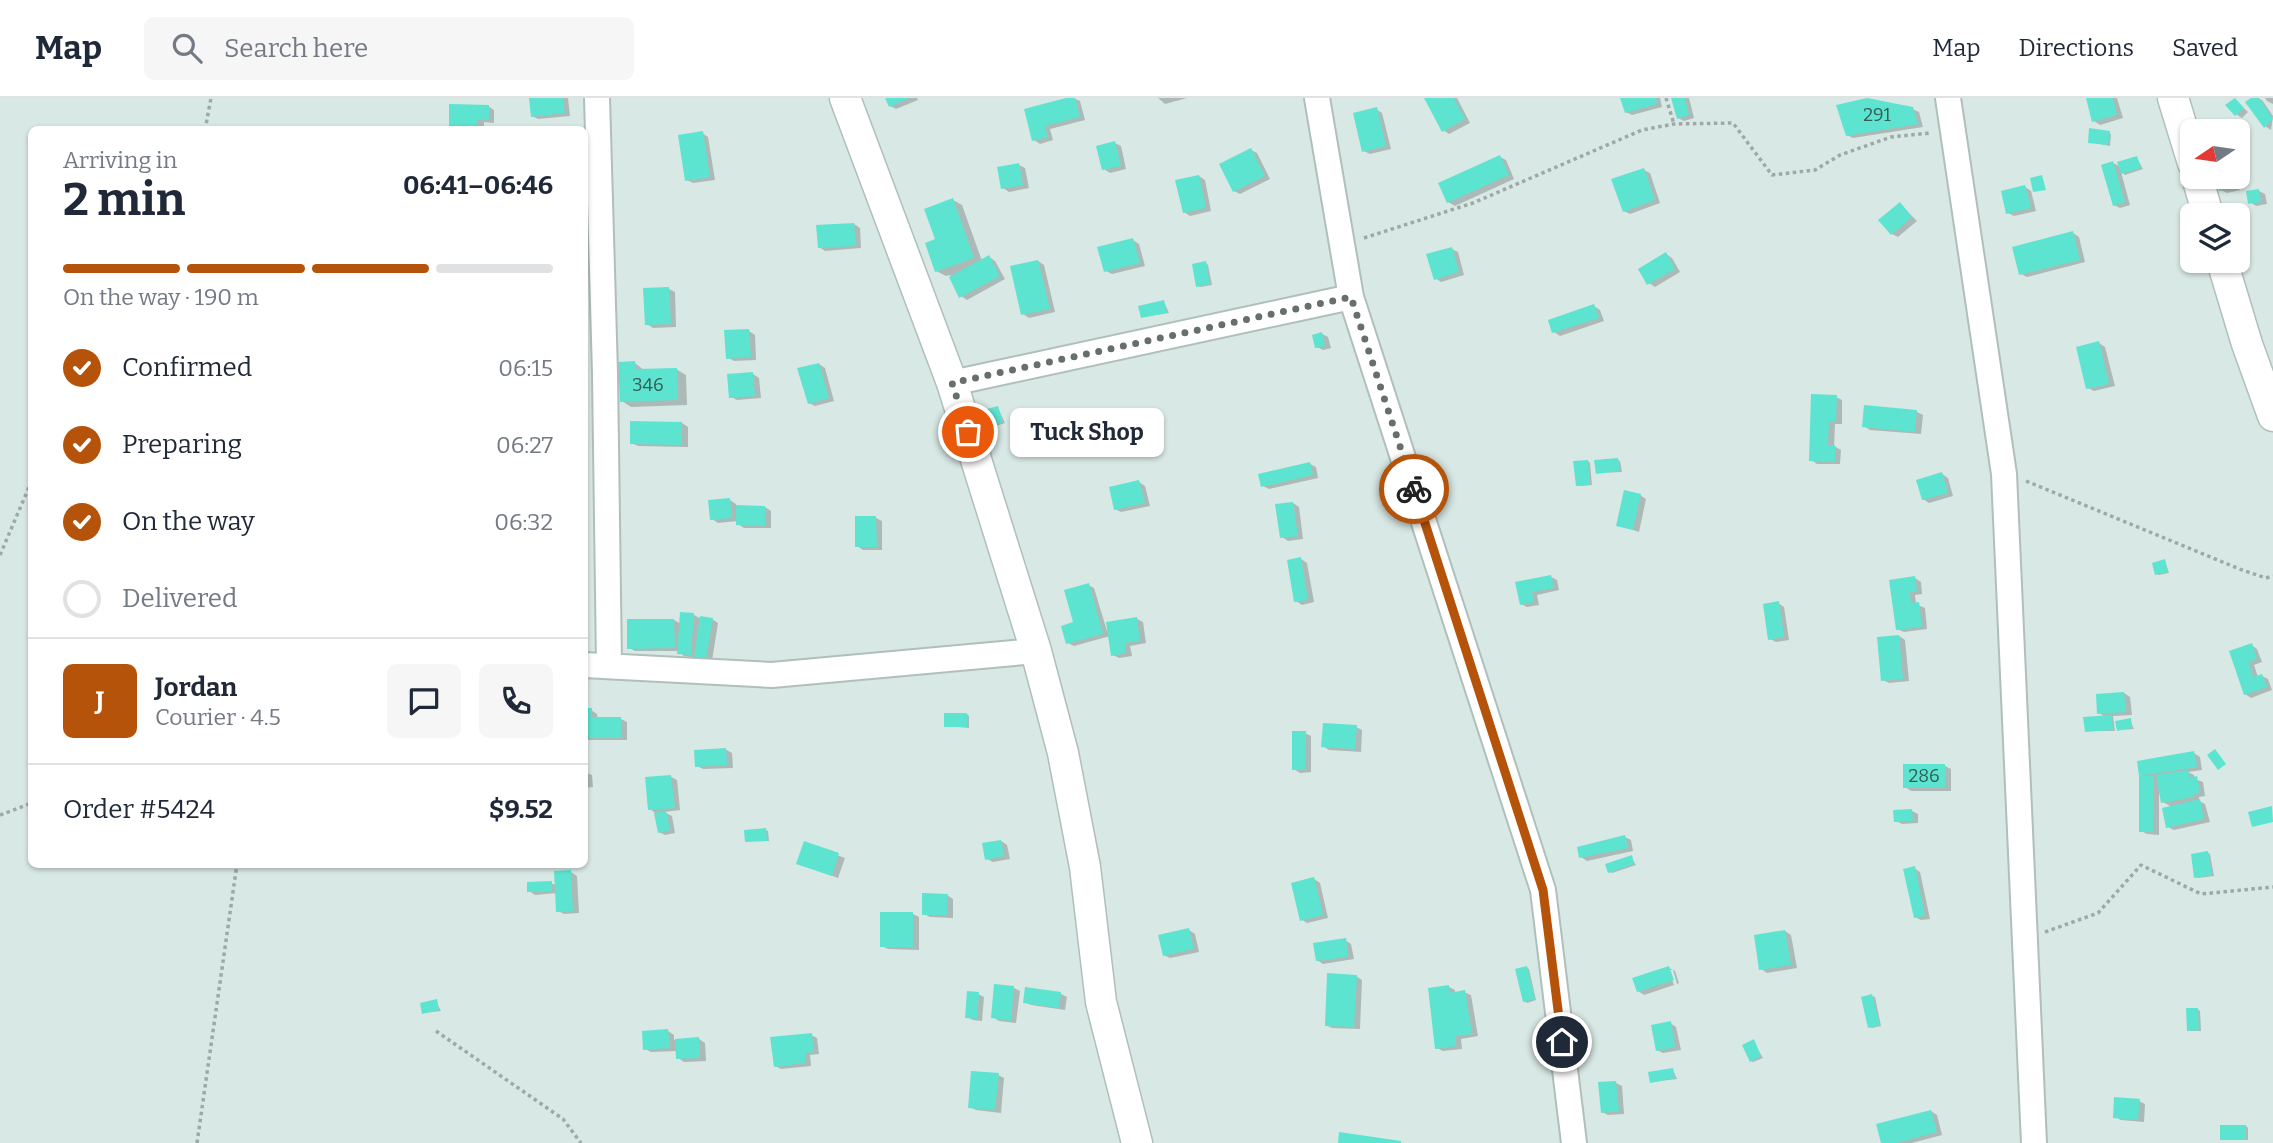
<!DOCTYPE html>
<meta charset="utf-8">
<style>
:root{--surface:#fff;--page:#f6f6f7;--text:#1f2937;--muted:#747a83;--line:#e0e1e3;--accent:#b45309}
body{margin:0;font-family:Bitter,serif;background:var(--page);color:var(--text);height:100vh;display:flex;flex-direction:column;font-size:26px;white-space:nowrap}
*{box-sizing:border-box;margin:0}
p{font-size:23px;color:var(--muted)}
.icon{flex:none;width:38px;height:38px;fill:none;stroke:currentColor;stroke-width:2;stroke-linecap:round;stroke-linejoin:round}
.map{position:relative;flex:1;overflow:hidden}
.details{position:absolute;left:28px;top:28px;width:560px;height:742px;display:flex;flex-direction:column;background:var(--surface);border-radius:10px;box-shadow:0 2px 5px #0004}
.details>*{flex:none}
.needle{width:46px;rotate:257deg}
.controls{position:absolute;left:2180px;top:21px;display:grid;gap:14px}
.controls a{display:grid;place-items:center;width:70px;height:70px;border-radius:10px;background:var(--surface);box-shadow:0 2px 5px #0004;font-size:35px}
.pin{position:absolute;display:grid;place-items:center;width:60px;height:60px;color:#fff;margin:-30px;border:4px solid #fff;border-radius:50%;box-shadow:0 2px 7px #0007}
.courier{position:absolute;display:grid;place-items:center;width:70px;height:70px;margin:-35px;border:5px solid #b45309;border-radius:50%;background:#fff;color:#222;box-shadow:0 2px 9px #0007}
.bubble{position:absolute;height:49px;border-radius:10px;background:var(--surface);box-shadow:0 2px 5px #0004;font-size:23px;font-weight:700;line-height:49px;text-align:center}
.overview em{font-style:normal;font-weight:700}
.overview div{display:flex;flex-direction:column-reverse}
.overview{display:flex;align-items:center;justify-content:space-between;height:119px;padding:0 35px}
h1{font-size:46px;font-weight:700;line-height:52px}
.bar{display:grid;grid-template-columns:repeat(4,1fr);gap:10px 7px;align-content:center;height:84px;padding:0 35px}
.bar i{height:9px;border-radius:5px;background:var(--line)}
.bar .current{background:var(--accent)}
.bar p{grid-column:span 4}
.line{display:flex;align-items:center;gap:18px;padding:0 35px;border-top:2px solid var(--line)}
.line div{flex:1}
.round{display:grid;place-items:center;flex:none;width:74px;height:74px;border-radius:10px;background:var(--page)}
ol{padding:0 35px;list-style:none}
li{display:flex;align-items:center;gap:21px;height:77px}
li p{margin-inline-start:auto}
li .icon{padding:7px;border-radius:50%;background:var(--accent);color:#fff;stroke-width:4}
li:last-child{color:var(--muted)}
li i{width:38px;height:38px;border:4px solid var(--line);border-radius:50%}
header{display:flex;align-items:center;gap:42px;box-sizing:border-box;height:98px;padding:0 35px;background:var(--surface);border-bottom:2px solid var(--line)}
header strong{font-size:33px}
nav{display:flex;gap:38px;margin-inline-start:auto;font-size:24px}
.search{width:490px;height:63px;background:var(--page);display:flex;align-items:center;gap:18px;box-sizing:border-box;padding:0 24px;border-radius:10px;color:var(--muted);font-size:26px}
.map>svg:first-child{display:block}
.shadow{fill:#0003}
.building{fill:#5ce4d0}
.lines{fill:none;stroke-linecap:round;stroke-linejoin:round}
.minor-casing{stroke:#afbfbc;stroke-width:28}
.tertiary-casing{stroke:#afbfbc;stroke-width:33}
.path{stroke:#9da9a6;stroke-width:3.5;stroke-dasharray:3.5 3.5;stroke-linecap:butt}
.minor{stroke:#fff;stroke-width:24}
.tertiary{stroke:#fff;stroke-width:30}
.done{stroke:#666f6d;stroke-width:7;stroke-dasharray:0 12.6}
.route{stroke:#b45309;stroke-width:9}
.labels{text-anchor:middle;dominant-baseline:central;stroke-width:7;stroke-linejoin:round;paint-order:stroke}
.number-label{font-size:18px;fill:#355c56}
</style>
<header>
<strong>Map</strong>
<div class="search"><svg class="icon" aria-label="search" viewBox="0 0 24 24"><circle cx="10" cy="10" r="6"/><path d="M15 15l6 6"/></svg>Search here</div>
<nav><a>Map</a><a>Directions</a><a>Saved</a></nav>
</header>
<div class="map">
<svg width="2273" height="1045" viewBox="0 0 2273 1045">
<rect width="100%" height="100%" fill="#d8e8e4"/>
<path class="shadow" d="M530,0H568L570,18L538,21L532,18Z
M887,0H917L918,2L896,11L890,8Z
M1073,0L1080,3L1085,22L1050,31L1053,42L1040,46L1034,42L1026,12Z
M1158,0H1187L1165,6Z
M1426,0H1457L1470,25L1449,36L1443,32Z
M1622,0H1660L1662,9L1632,17L1626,14Z
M1673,0H1689L1694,20L1684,23L1678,20Z
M2087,0H2117L2123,20L2100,27L2094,23Z
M2254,0L2262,2L2273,18L2271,32L2265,28Z
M2265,0H2273V6L2267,3Z
M1872,1L1912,11L1919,14L1923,29L1853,40L1847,37L1838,8Z
M2235,2L2248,14L2242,20L2236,16Z
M488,8L494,12V25L484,24V32H450Z
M1376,11L1382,15L1391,51L1370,56L1364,53Z
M702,35L708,39L715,82L693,85L687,82Z
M2109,35L2111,36L2110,48L2090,44Z
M1115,45L1121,48L1126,71L1110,75L1104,71Z
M1251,52L1257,55L1270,81L1240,96L1234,93Z
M1500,59L1506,62L1514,81L1455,108L1448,104Z
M2137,60L2143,71L2125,77L2121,74L2130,107L2120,110L2114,107L2113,65L2121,69Z
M1019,67L1025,70L1029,90L1009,94L1003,90Z
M1644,72L1650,75L1660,105L1630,116L1624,113Z
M1199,78L1205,82L1211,113L1190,118L1184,114Z
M2218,79H2237L2240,92L2227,95L2221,92Z
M2025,89L2031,93L2036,113L2014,118L2008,115Z
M2259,93L2265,96L2267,106L2256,108L2250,104Z
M953,102L962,107L982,163L989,159L995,163L1005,181L967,202L961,198L950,177L946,178L936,173L937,142Z
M1900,106L1917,123L1898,139L1892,136Z
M854,126L860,130L861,150L825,153L819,149Z
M2073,135L2079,139L2085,164L2027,179L2021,176Z
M1133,142L1139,146L1145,168L1112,176L1106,173Z
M1452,151L1458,154L1464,177L1441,184L1435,180Z
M1666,156L1672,160L1680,174L1655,189L1649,185Z
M1038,163L1044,167L1055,214L1029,220L1023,216Z
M1206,165L1208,167L1212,187L1200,189L1198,188Z
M669,191L675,194L676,229L653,230L647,226Z
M1164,204L1169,215L1142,219Z
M1594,208L1600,212L1604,223L1560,238L1554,234Z
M749,233L755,237L756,262L734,263L727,259Z
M1322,236L1328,239L1331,250L1323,252L1317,249Z
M2099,245L2105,249L2115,288L2094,293L2088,290Z
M635,265L645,273L676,271L686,277L687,307L631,309L622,303Z
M819,266L825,270L834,303L815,308L809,305Z
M753,276L759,280L761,300L737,302L731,299Z
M1836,299L1842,302V326H1835L1834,348L1841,352L1840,366H1817L1811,362Z
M998,310L1005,325L996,328L993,327Z
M1917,314L1923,317L1921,336L1870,332L1864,328Z
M632,324L682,325L688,329V349L638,348L632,345Z
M1618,362L1620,363L1622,374L1598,375Z
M1588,363L1590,365L1592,387L1580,388L1577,387Z
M1310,366L1316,369L1318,380L1269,391L1263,388Z
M1942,376L1948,380L1953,398L1929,405L1923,401Z
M1139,384L1145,388L1150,408L1121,414L1115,411Z
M1640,397L1646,401L1639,434L1618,427Z
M730,402L736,406V409H765L771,413V430H744L738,426V423L718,425L712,421Z
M1293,405L1299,409L1303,441L1288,443L1282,439Z
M876,420L882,423V452H863L857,448Z
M1301,461L1307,465L1314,504L1302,507L1296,503Z
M2165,463L2169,475L2159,477L2157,476Z
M1551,479L1557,482L1559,492L1537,497L1539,507L1527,509L1521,506L1517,485Z
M1915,480L1921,484L1922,496L1915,497L1916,506L1925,510L1927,531L1904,534L1897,531L1891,483Z
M1088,487L1094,490L1107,533L1137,521L1143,524L1146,545L1130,548L1132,558L1119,560L1113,557L1110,538L1074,548L1068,545Z
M1778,505L1784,509L1789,542L1776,544L1770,541Z
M694,517L701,521H712L718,525L712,563L684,558L678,553H635L629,550L674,522L681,526Z
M1899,538L1905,542L1909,583L1889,585L1883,582Z
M2251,547L2257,551L2262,564L2254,567L2258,579L2262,578L2268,581L2272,592L2251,600L2245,596L2231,554Z
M2124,595L2130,599L2132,617L2113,618L2115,633H2086L2105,619L2099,615Z
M584,612H591L597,616L598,621H621L627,624V642H584Z
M967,616L969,618V630L946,628Z
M2130,622L2134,631L2118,632Z
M1356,629L1362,632L1361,654L1329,652L1323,648Z
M1305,635L1311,638V674L1300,675L1294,671Z
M725,651L732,655L733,670L703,671L697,668Z
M2194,655L2200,659L2202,672L2188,674L2194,677V681L2203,684L2205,698L2199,699V703L2205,706L2210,724L2174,732L2168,729L2172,709L2163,704L2159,694V737L2147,736L2141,733V678L2139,664Z
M1945,668L1951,671V693H1911L1905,689Z
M584,674L592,677L593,689L584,690Z
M671,679L677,682L680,712L664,714L672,718L675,735L665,737L659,734L655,715L650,711Z
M1912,713L1918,716V725L1902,726L1896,723Z
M766,732L768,733L769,743H747Z
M1625,739L1631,742L1633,753L1587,763L1581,759Z
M1001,743L1007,747L1010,761L993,764L987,761Z
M805,745L845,760L838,780L805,768Z
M2208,755L2210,756L2214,778L2198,780L2196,779Z
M1631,759L1636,767L1612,775L1609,774Z
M1914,770L1920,774L1930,821L1921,822L1915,819Z
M571,774L577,778L579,815L564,816L558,813L557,795L535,797L529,793L551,785L557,788Z
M1314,781L1320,785L1328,820L1307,825L1301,821Z
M947,797L953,801V820L930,819L924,816Z
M913,816L919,819V852L888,851L882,848Z
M1189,832L1195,836L1199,854L1170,860L1164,857Z
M1785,833L1791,837L1797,870L1767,875L1761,871Z
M1345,842L1351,846L1354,861L1323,866L1317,862Z
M1527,870L1529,871L1536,902L1527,905L1524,903Z
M1669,870L1675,873L1679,885L1677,886L1673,872H1669L1674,887L1644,897L1638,893Z
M1356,878L1362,882L1360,931L1332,930L1326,927Z
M1449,889L1455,892V895L1464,894L1471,897L1478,938L1461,941L1462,951L1443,953L1437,950L1430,891Z
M1014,890L1020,893L1016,925L999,923L993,919Z
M978,896L984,899L982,923L973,922L967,919Z
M1061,896L1067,899L1065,912L1031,907L1025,904Z
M1872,898L1875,899L1881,928L1872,930L1870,929Z
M436,903L441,913L424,915Z
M2197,911L2200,913L2201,933H2191L2188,932Z
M1670,925L1676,929L1681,952L1663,955L1657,952Z
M668,933L674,937V942L699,941L705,945L706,963L684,964L678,960V953L651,954L645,951Z
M811,937L817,940L819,956L810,957L811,968L781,971L775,968Z
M1753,943L1763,960L1753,964L1751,963Z
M1673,972L1677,981L1652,984Z
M998,977L1004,980L1001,1015L976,1012L970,1009Z
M1616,985L1622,988L1624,1016L1608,1017L1602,1014Z
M2139,1003L2145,1006L2144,1024L2121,1022L2115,1019Z
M1931,1013L1937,1017L1942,1037L1912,1045H1883Z
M2246,1028L2248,1030V1042L2222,1041Z"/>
<path class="building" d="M529,0H563L565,15L531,19Z
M885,0H909L889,9Z
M1066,0H1075L1080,19L1045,28L1048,39L1032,43L1024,11Z
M1424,0H1454L1465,21L1442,34Z
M1620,0H1656L1657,6L1625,15Z
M1671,0H1685L1689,17L1677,21Z
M1867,0L1913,9L1918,26L1846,38L1836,7Z
M2086,0H2113L2117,17L2092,24Z
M2235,0L2244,10L2235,18L2225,7Z
M2251,0H2259L2273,21L2264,30L2245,4Z
M449,6L489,7V22H478V32H449Z
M1377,9L1386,48L1362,54L1353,15Z
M2089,30L2110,33L2108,47L2088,45Z
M703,33L710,79L685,83L678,37Z
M1115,43L1121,68L1102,72L1096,48Z
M1251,50L1265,78L1233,94L1219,66Z
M1500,57L1509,77L1447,105L1438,85Z
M2137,58L2141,70L2121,76L2117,64Z
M2113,63L2125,104L2113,108L2101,67Z
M1019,65L1023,87L1001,91L997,69Z
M1644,70L1655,102L1623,114L1611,81Z
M1199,77L1206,110L1183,115L1175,82Z
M2042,77L2046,92L2033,94L2030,80Z
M2216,79H2232L2235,89L2219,93Z
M2025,87L2031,110L2006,116L2001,93Z
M2259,91L2261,104L2248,106L2246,93Z
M953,100L974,160L935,174L925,145L935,141L924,111Z
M1900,104L1912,119L1891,137L1878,122Z
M854,125L856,148L818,150L816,127Z
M2073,133L2080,162L2019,177L2012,149Z
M1133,140L1140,165L1104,174L1097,149Z
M1452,149L1459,174L1434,182L1426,156Z
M1666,154L1675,171L1647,187L1638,171Z
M989,157L1000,178L959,200L949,179Z
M1038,162L1050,211L1021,217L1010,168Z
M1206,163L1210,186L1196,189L1192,166Z
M669,189L671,226L645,227L643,190Z
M1164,202L1167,215L1141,220L1138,208Z
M1594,206L1599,220L1552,235L1548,222Z
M749,231L751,259L726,261L724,232Z
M1322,234L1325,248L1315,250L1312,237Z
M2099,243L2109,286L2086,291L2076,249Z
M635,263L636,271L677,270L678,302L620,304L618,264Z
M819,265L829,300L808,306L797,270Z
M753,274L755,298L729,300L727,276Z
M1811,296L1837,297L1836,323H1829L1828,347H1835V364L1809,363Z
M1864,307L1917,312L1915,334L1862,329Z
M998,308L1003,324L992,328L987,311Z
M630,323L682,324V347L630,346Z
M1618,360L1620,373L1596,376L1594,362Z
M1588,362L1590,387L1576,388L1573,363Z
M1310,364L1313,377L1261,389L1258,376Z
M1942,374L1948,395L1922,402L1916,382Z
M1139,382L1145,405L1114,412L1109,389Z
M1624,392L1641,396L1633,432L1616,428Z
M730,400L732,420L710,422L708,402Z
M1293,404L1298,438L1280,440L1275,406Z
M736,407L765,408V428L736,427Z
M855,418H876L877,449H855Z
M1301,459L1308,502L1294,504L1287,462Z
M2165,461L2168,474L2155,477L2152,465Z
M1551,477L1554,490L1532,494L1534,504L1520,507L1515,484Z
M1915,478L1917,493L1910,494L1911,505L1919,504L1922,529L1896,532L1889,482Z
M1089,485L1103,536L1066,546L1061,528L1073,524L1064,492Z
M1779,503L1784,539L1768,542L1763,506Z
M680,514L694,515L691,557L677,556Z
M700,518L713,520L706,561L694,559Z
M1137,519L1140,543L1125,545L1126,555L1111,558L1106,524Z
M627,521H674L675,550L627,551Z
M1899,537L1903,581L1881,583L1877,539Z
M2252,545L2257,561L2249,564L2253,579L2262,576L2267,589L2244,597L2229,553Z
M2124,594L2126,614L2097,616L2096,596Z
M584,610H592V619H621V640H584Z
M944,615H967V629H944Z
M2112,617L2113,632L2085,634L2083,619Z
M2131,620L2132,630L2117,633L2115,623Z
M1323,625L1357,627L1355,651L1321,649Z
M1292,633H1306L1305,672H1292Z
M726,650L727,667L695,669L694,652Z
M2215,651L2226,666L2218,672L2207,657Z
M2194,653L2197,669L2139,678H2154L2153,734H2139V678L2137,663Z
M1903,666H1945V690H1903Z
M2188,672L2190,680L2197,678L2200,695L2193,696L2194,699L2161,705L2156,677Z
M671,677L675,710L648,712L645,679Z
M2200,701L2204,721L2166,730L2162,710Z
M2272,708L2273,724L2252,729L2248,714Z
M1912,711L1913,723L1894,724L1893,712Z
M666,713L670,732L658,735L654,715Z
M766,730L767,743L745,744L744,732Z
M1625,737L1628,750L1579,760L1577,749Z
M1001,742L1004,758L985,762L982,745Z
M804,743L839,755L832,778L796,766Z
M2208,753L2212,777L2194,780L2191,756Z
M1632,757L1634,766L1608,775L1605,766Z
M1915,768L1925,818L1914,820L1903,771Z
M571,772L573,813L556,814L554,773Z
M1314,779L1323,817L1300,823L1291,785Z
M552,783V793L527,794V784Z
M922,795L948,796L947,817H922Z
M880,814H913V849H880Z
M1189,830L1194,851L1163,858L1158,837Z
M1785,832L1791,867L1759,872L1754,837Z
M1346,840L1348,859L1316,863L1313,845Z
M1527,868L1535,901L1523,904L1515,871Z
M1669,868L1674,882L1637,894L1632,880Z
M1327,875L1357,877L1354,929L1325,928Z
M994,886L1014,888L1011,923L991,920Z
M1449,887V895L1465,892L1472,936L1456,938V948L1435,951L1428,890Z
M1025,889L1061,894L1059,910L1023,905Z
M967,893L979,894L977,921L965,920Z
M1872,896L1880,927L1868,930L1861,899Z
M437,901L439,912L422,916L420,905Z
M2186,910H2198L2199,932L2187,933Z
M1671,923L1675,949L1656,953L1651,927Z
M668,931L670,950L643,952L642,933Z
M812,935L814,954L805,955L806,965L774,969L770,939Z
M699,939L700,960L676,961L675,941Z
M1754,941L1761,958L1750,964L1742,947Z
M1673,970L1675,980L1650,985L1648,974Z
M971,973L999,975L995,1012L968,1010Z
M1616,983L1619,1013L1601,1015L1598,984Z
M2114,999L2140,1001L2138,1022L2113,1020Z
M1931,1012L1937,1034L1896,1045H1881L1876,1026Z
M2220,1027H2246V1042H2220Z
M1339,1034L1401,1043V1045H1338Z"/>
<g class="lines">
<g class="minor-casing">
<path id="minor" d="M597,0L605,275L609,568
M1317,0L1351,199L1543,792L1574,1045
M1948,0L2004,376L2034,1045
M952,285L1351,199
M584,567L772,577L1036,553"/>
</g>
<g class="tertiary-casing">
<path id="tertiary" d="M845,0L952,285L1036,553L1063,655L1085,769L1101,904L1137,1045
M2173,0L2193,65
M2197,79L2208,117
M2222,163L2247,246L2273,318"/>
</g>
<path class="path" d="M1666,0L1674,26
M205,32L211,0
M1364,140L1473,105L1642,32L1674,26L1733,25L1772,77L1815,72L1840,57L1891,39L1930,35
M2026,383L2242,472L2266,480L2273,478
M0,457L32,382
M0,717L32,705
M2045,834L2098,815L2141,767L2201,796L2273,789
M436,933L563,1021L581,1045
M197,1045L237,766"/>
<use href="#minor" class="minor"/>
<use href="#tertiary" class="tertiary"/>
</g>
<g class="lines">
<path class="done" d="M968,334L952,285L1351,199L1414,391"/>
<path class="route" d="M1414,391L1543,792L1562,944"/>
</g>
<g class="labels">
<g class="number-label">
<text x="1877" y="17">291</text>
<text x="648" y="287">346</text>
<text x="1924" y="678">286</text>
</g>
</g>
</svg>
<div class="controls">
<a><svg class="needle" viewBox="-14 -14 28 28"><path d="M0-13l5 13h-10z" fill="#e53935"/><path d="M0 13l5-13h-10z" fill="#747a83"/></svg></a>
<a><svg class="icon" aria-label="layers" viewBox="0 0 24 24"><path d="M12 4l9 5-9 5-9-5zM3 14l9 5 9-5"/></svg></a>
</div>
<div class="pin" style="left:968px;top:334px;background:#ea580c"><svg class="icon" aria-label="bag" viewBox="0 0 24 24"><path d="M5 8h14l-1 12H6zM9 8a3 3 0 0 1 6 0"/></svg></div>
<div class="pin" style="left:1562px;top:944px;background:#1f2937"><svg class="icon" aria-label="home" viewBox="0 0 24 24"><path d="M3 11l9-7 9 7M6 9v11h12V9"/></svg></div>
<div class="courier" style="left:1414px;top:391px"><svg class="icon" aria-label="bike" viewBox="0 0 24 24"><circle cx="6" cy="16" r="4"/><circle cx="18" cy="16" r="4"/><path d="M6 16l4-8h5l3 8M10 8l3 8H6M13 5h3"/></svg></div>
<div class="bubble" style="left:1010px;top:310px;width:154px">Tuck Shop</div>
<section class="details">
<div class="overview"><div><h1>2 min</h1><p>Arriving in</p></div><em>06:41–06:46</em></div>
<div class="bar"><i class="current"></i><i class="current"></i><i class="current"></i><i></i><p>On the way · 190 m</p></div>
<ol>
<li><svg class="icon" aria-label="check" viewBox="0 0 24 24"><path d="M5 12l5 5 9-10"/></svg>Confirmed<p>06:15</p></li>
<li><svg class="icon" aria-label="check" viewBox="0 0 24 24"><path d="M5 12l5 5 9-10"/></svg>Preparing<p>06:27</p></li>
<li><svg class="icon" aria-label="check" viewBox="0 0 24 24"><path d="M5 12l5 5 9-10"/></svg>On the way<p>06:32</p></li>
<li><i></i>Delivered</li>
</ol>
<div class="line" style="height:126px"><b class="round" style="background:var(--accent);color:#fff">J</b><div><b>Jordan</b><p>Courier · 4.5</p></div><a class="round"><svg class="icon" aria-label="chat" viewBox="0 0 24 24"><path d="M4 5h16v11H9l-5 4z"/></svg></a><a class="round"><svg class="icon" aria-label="phone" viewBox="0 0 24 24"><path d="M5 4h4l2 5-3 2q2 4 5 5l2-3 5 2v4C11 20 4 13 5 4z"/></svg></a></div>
<div class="line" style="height:91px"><div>Order #5424</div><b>$9.52</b></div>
</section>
</div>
